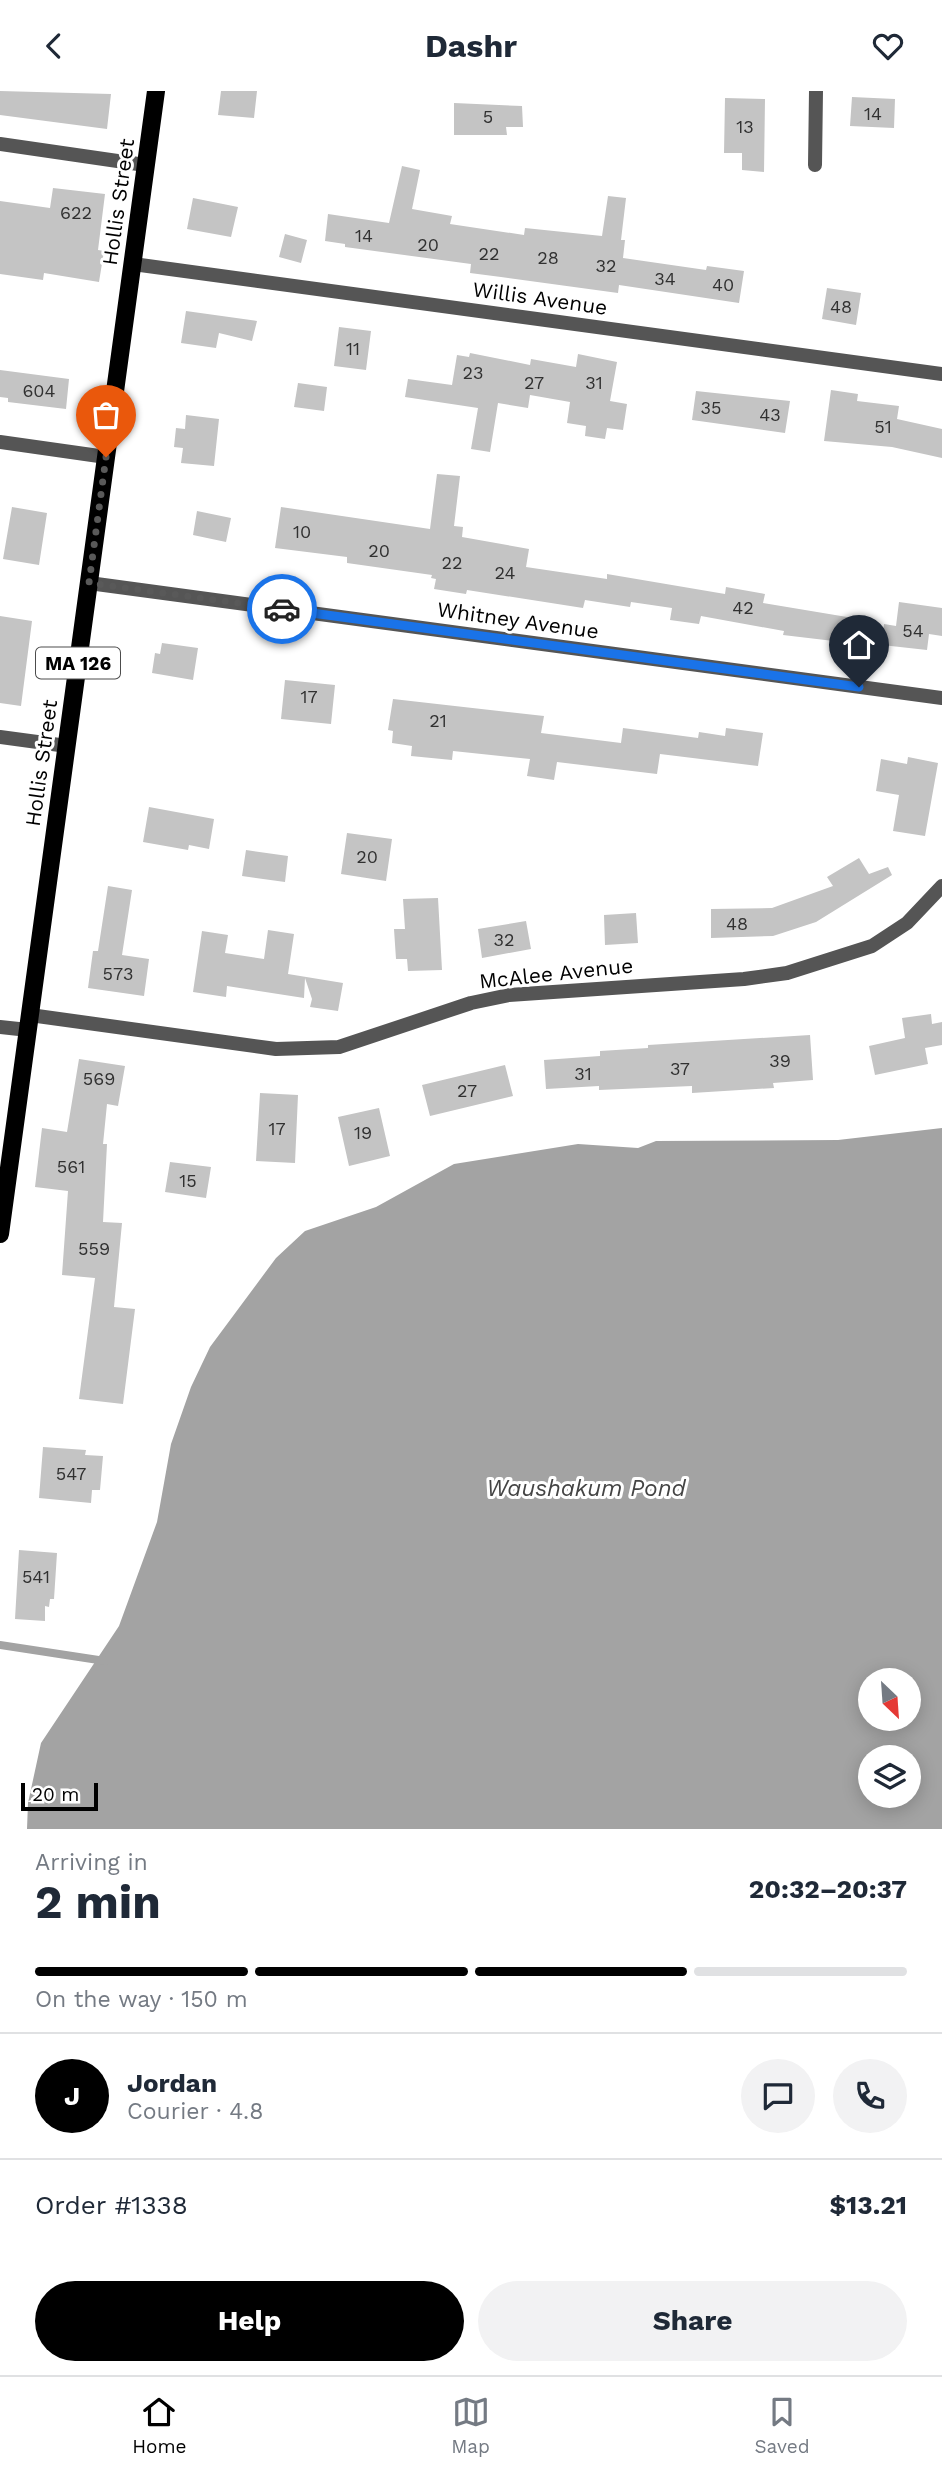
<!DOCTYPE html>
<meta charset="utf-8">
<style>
:root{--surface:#fff;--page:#f2f2f3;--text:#1f2937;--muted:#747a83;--line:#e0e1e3;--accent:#000}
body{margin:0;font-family:"Work Sans",sans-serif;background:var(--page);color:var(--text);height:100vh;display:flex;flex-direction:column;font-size:26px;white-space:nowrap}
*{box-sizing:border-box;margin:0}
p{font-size:23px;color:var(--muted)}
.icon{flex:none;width:38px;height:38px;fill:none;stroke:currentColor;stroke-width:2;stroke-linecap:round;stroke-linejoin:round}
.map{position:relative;height:1738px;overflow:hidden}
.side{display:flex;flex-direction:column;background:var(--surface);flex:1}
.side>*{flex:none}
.needle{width:46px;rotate:155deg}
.controls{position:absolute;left:858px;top:1577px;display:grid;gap:14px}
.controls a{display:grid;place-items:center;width:63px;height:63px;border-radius:50%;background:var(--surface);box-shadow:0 4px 18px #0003;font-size:35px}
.scale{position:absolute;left:21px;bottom:18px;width:77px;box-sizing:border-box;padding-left:7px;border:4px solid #000;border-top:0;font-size:19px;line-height:24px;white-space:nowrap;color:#000;-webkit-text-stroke:5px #fff;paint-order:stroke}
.pin{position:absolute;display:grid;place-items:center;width:60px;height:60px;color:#fff;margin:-72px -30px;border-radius:50% 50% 50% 0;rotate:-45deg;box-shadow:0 0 7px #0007}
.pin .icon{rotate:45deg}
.courier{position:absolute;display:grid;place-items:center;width:70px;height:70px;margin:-35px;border:5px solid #1a73e8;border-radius:50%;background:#fff;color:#222;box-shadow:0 2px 9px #0007}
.headline em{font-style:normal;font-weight:700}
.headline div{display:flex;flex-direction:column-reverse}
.headline{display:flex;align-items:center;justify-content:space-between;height:119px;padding:0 35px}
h1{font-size:46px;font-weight:700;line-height:52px}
.bar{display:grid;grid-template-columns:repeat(4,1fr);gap:10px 7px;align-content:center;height:84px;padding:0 35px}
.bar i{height:9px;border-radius:5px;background:var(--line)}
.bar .on{background:var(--accent)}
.bar p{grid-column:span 4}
.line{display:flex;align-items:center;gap:18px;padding:0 35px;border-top:2px solid var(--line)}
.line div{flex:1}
.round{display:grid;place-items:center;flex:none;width:74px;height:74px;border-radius:37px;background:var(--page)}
.primary-button{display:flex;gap:14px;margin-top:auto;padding:14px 35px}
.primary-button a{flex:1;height:80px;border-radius:42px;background:var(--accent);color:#fff;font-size:28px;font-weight:700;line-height:80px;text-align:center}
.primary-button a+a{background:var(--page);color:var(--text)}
header{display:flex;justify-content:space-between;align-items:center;height:91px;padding:0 35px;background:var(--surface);font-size:32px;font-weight:700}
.dock{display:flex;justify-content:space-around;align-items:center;height:98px;border-top:2px solid var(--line);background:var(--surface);font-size:19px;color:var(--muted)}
.dock a{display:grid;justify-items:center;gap:4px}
.dock .on{color:var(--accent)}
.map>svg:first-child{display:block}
.water{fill:#a3a3a3;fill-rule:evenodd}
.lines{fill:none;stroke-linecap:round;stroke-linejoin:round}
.stream{stroke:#a3a3a3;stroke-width:8}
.building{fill:#c4c4c4}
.minor{stroke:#555;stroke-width:14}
.primary{stroke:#000;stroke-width:18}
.done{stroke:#595959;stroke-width:7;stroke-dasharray:0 12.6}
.route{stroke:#1a73e8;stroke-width:9}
.labels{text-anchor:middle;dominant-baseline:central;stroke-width:6;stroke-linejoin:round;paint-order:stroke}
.number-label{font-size:18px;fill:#313131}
.shield{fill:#fff;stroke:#4c4c4c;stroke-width:2}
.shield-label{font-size:19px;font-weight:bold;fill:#000}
.street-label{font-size:21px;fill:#000;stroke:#fff}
.water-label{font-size:23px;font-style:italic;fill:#444;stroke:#fff}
</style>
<header><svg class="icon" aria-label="back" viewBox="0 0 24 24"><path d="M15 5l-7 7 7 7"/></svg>Dashr<svg class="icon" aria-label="heart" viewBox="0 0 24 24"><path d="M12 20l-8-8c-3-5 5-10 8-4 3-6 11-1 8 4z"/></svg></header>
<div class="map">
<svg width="942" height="1738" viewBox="0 0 942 1738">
<rect width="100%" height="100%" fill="#fff"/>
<path class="water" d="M942,1037V1738H27L28,1712L41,1652L119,1535L157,1431L171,1353L191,1296L210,1256L276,1167L305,1140L376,1116L454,1073L578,1053L638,1057L656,1050L838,1049ZM870,1589H908V1628H870ZM870,1666H908V1704H870Z"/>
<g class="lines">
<path class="stream" d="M0,1554L105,1570"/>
</g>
<path class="building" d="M0,0L111,3L107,38L0,24Z
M221,0H257L254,27L218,24Z
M852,6L895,8L894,37L850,35Z
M725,7L765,8L764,81L742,79V62H724Z
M454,12L522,15L523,36H506L507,44H454Z
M402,75L420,79L412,118L452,125L450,133L524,144L525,137L602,145L608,105L626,107L621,149H625L623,167L706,179L707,175L744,180L739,212L619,194L618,202L501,186L470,182L471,173L345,156V153L325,150L328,123L389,132Z
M53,97L105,103L98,159L104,160L99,191L44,182L43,189L0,183V110L50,117Z
M193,107L238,116L231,146L187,138Z
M285,143L307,149L301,172L279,166Z
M827,197L861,202L856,234L822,228Z
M186,220L257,230L252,250L219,242L216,257L181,252Z
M339,236L371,240L366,279L334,275Z
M470,262L530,274L531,268L576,276L578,263L617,271L610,310L627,313L623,339L607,337L605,348L585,345L586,335L567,332L570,311L530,304L528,317L498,312L490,361L471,358L478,317L405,306L408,288L452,294L457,264L469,266Z
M0,279L69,288L66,318L8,311V307L0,306Z
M298,292L327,296L324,320L294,316Z
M831,299L858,303L857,310L899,315L897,328L942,338V367L892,356L824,350Z
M696,300L790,310L785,342L692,329Z
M186,324L219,328L214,375L181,372L183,357L174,356L176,337L185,338Z
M437,383L460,385L454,435L463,436L462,446L529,458L526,476L607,488V483L725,503L726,496L765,503L763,512L847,526L842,551L783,544L784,540L701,525L699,533L670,529L672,517L631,511L630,516L585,509L583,517L467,499L466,503L434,498L436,488L431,487L432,484L347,472V466L275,457L281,416L430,438Z
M12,416L47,422L39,474L3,468Z
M197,420L231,427L226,451L193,444Z
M899,511L942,517V545L929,543L927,559L882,554L884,533L896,535Z
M0,525L32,530L21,615L0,612Z
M162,552L198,557L193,589L152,582L155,562L160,563Z
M285,589L335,594L331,633L281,628Z
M393,608L544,625L541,642L621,652L623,637L698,647L699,641L725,645L726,637L763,642L758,675L660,663L657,683L557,671L554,689L527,685L530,668L453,660L452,669L411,665L412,655L392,652L393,640L388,639Z
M908,666L938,672L925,745L893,740L899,704L876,700L881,668L907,673Z
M149,716L214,728L209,758L189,754L188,759L143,751Z
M347,742L392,748L386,790L341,783Z
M246,759L288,765L285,791L242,785Z
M859,767L869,783L888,776L892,784L816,831L773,845L711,847V818L772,817L833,795L827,786Z
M108,795L132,799L122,864L149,868L144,905L88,897L93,860H98Z
M438,807L442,879L408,880L407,868H396L394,838H405L403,808Z
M636,822L638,852L605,854L604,824Z
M526,830L531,858L482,867L478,838Z
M268,839L294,843L288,883L343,892L338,920L310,916L312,908L305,887L304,907L227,895L226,906L193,901L202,840L228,844L225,862L264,868Z
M931,923L932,933L942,931V954L925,957L928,973L875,984L869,955L905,947L902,927Z
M810,944L813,989L773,992L774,997L692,1002V995L599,999V995L546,998L544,969L600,965V960L648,957V954Z
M79,968L125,975L118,1015L107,1013L103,1053H107L103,1131L122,1132L114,1216L135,1218L123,1313L79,1308L95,1187L62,1184L68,1100L35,1096L42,1037L67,1041Z
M505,974L513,1005L430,1025L422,994Z
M260,1002L298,1004L295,1072L256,1070Z
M379,1017L390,1065L349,1075L338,1026Z
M170,1071L211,1076L206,1107L165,1101Z
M43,1356L86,1359L85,1364L103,1365L100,1399H92L91,1412L39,1407Z
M19,1459L57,1462L54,1508H50L49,1516L45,1515V1530L15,1528Z"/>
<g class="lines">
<path class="minor" d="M0,53L145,74
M815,74L816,0
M133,173L942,283
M0,351L106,366
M89,492L942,607
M0,646L67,655
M30,924L276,958L339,956L471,912L509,904L744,888L787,882L872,855L907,832L942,795
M0,936L28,939"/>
<path class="primary" d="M0,1143L156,0"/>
</g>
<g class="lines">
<path class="done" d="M106,366L89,492L282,518"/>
<path class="route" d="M282,518L859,596"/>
</g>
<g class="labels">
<g class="number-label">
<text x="873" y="22">14</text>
<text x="488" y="25">5</text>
<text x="745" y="35">13</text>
<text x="76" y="121">622</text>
<text x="364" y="144">14</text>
<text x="428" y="153">20</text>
<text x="489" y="162">22</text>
<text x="548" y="166">28</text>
<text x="606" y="174">32</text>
<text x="665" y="187">34</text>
<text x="723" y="193">40</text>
<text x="841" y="215">48</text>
<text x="353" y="257">11</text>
<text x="473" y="281">23</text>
<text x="534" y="291">27</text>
<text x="594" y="291">31</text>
<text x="39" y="299">604</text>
<text x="711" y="316">35</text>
<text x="770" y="323">43</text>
<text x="883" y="335">51</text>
<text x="302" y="440">10</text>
<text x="379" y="459">20</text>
<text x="452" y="471">22</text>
<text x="505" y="481">24</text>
<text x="743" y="516">42</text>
<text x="913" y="539">54</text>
<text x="309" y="605">17</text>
<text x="438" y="629">21</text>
<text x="367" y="765">20</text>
<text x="737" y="832">48</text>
<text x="504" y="848">32</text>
<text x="118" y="882">573</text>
<text x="780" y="969">39</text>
<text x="680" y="977">37</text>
<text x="583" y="982">31</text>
<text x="99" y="987">569</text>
<text x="467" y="999">27</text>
<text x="277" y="1037">17</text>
<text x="363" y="1041">19</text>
<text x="71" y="1075">561</text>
<text x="188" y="1089">15</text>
<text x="94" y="1157">559</text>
<text x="71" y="1382">547</text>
<text x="36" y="1485">541</text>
</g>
<rect class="shield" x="36" y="556.5" width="84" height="31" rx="5"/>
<g class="shield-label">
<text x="78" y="572">MA 126</text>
</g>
<g class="street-label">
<text transform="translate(118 111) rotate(-82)">Hollis Street</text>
<text transform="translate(540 207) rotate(8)">Willis Avenue</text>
<text transform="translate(518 529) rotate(8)">Whitney Avenue</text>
<text transform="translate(41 672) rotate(-82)">Hollis Street</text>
<text transform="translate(556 882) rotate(-6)">McAlee Avenue</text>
</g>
<g class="water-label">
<text x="586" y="1397">Waushakum Pond</text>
</g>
</g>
</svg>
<div class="controls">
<a><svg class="needle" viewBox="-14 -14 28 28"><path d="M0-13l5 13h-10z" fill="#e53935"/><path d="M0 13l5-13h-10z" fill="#747a83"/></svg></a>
<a><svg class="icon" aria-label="layers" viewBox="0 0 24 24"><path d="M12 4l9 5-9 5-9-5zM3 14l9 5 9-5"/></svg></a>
</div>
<div class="scale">20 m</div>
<div class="pin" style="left:106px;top:366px;background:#ea580c"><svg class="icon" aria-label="bag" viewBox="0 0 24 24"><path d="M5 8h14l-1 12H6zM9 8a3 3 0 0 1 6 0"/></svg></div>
<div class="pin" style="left:859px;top:596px;background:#1f2937"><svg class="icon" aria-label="home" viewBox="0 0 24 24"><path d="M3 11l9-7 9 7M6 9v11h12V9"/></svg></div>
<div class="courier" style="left:282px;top:518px"><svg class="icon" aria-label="car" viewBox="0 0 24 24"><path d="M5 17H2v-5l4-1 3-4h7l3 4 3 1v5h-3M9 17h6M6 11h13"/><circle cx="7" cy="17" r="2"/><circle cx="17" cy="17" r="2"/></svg></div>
</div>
<section class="side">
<div class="headline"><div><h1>2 min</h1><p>Arriving in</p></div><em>20:32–20:37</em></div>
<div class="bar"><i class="on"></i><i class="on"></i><i class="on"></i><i></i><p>On the way · 150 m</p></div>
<div class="line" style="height:126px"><b class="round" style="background:var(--accent);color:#fff">J</b><div><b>Jordan</b><p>Courier · 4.8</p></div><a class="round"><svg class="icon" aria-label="chat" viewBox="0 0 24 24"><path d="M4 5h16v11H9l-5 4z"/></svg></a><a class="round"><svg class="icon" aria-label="phone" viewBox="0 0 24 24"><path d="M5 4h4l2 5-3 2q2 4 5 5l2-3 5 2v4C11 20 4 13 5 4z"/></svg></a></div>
<div class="line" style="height:91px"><div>Order #1338</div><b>$13.21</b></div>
<div class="primary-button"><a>Help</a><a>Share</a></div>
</section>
<nav class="dock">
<a class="on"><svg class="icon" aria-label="home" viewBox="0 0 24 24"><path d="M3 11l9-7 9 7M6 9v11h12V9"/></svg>Home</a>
<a><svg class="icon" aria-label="map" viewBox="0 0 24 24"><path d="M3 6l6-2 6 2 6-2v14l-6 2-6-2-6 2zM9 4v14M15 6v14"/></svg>Map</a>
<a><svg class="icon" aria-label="saved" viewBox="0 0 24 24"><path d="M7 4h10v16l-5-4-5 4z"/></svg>Saved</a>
</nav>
